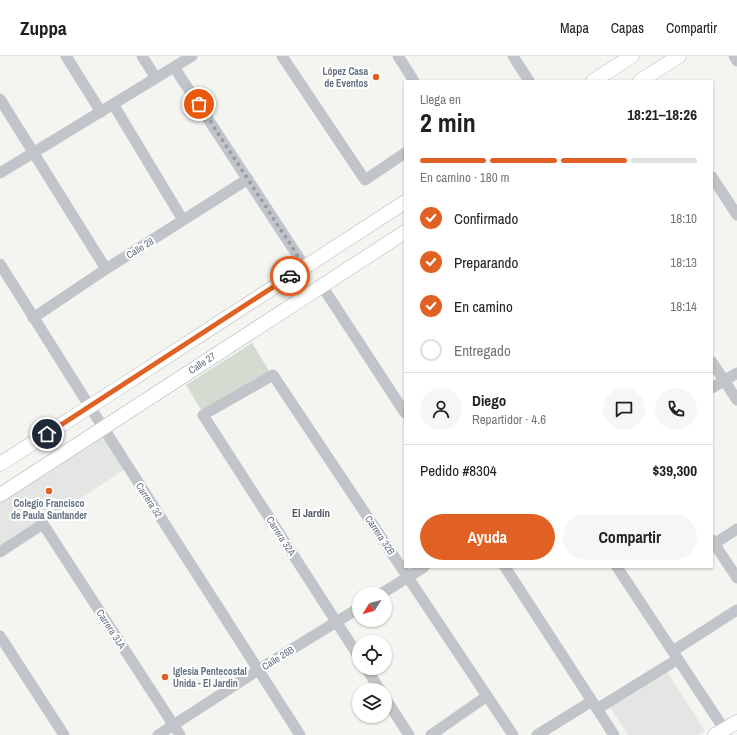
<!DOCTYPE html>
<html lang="es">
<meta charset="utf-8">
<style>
:root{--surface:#fff;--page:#f6f6f6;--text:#202124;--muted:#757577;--line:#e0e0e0;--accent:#e16024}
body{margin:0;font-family:"Archivo Narrow",sans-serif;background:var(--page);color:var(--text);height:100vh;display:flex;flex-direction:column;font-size:15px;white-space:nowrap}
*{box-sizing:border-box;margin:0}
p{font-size:13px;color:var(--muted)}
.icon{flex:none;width:22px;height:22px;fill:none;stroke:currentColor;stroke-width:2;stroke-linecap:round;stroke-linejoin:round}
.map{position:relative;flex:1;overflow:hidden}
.panel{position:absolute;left:404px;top:24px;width:309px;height:488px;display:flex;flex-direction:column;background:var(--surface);border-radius:0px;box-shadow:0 1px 3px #0004}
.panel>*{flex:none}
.needle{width:26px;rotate:233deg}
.controls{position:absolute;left:352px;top:531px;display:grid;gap:8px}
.controls a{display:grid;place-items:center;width:40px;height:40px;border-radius:50%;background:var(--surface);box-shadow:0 1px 3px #0004;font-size:20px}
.pin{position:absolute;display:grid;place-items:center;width:34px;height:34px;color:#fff;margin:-17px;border:2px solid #fff;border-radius:50%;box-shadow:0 1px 4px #0007}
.courier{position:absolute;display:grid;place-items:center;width:40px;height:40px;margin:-20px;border:3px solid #e16024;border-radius:50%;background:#fff;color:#222;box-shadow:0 1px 5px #0007}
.summary em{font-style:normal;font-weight:800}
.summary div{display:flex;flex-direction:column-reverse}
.summary{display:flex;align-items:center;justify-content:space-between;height:68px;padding:0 16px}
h1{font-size:26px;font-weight:800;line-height:30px}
.bar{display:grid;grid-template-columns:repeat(4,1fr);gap:6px 4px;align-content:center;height:48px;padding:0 16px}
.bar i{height:5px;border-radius:3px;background:var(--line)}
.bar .active{background:var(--accent)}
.bar p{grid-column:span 4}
.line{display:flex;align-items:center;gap:10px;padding:0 16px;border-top:1px solid var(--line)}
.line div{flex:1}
.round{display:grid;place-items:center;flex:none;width:42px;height:42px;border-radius:21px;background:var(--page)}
ol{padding:0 16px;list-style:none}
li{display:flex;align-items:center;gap:12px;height:44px}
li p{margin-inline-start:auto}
li .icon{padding:4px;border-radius:50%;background:var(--accent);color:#fff;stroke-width:4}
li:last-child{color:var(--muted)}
li i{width:22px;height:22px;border:2px solid var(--line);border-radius:50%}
.button{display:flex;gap:8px;margin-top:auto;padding:8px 16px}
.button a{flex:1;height:46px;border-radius:24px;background:var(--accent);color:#fff;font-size:16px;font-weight:800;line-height:46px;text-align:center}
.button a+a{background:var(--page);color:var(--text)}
header{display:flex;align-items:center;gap:24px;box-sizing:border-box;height:56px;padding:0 20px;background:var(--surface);border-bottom:1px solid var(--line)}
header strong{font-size:19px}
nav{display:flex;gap:22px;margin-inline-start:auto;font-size:14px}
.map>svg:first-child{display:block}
.built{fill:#e4e6e4}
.green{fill:#d4dbd1}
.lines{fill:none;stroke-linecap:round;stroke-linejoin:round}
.major-casing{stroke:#b4b8bc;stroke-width:15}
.minor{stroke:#c1c4c8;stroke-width:11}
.major{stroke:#fff;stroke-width:14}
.done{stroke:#969fa8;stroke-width:4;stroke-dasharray:0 7.2}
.route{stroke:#e16024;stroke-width:5}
.poi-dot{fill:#e16024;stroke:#fff;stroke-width:1.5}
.labels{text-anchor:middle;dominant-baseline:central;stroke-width:4;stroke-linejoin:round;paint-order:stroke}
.poi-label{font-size:10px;font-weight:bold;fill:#637181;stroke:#fff;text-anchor:end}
.street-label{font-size:10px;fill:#637181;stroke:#fff}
.neighbourhood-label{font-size:11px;font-weight:bold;fill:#515b66;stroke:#fff}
</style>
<header>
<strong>Zuppa</strong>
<nav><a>Mapa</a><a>Capas</a><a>Compartir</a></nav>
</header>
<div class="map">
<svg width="737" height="679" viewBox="0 0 737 679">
<rect width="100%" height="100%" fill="#f4f4f0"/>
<path class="built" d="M103,372L128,411L0,496V439Z
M666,614L705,675L698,679H628L609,650Z"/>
<path class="green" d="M252,287L271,318L203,357L186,329Z"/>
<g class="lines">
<g class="major-casing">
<path id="major" d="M593,25L632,0
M640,25L679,0
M0,408L97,346L405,146
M0,439L405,176
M715,679L737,666"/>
</g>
<path class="minor" d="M66,0L101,56
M142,0L156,22
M282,0L365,124L405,97
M398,0L414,25
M513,0L529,25
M734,0L737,5
M174,11L305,211
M0,43L106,213
M113,48L183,164
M0,117L192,0
M712,121L737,159
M0,208L90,351L300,679
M322,230L405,357
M33,262L106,213L248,123
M712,306L737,344
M712,332L737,317
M712,484L737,522
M714,488L737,473
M0,496L43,468L180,679
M505,511L614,679
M617,511L724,673
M381,538L424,511
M0,580L64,679
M673,595L737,554
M359,601L203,359L273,319L513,679
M366,612L380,634
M385,642L409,679
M597,653L678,603
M158,679L266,609L359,552
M431,679L487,640
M537,679L592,645"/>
<use href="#major" class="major"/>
</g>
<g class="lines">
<path class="done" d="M199,48L305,211L290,220"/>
<path class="route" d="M47,378L290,220"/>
</g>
<g class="poi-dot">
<circle cx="376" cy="21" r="4"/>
<circle cx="49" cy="435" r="4"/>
<circle cx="165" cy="621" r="4"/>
</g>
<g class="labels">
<g class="poi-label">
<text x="368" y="15">López Casa<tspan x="368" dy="12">de Eventos</tspan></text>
<text x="49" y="447" text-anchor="middle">Colegio Francisco<tspan x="49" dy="12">de Paula Santander</tspan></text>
<text x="173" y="615" text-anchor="start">Iglesia Pentecostal<tspan x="173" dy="12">Unida - El Jardin</tspan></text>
</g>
<g class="street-label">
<text transform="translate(140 192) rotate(-32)">Calle 28</text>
<text transform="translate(202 307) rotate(-33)">Calle 27</text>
<text transform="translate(149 444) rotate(57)">Carrera 32</text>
<text transform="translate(380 479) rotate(56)">Carrera 32B</text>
<text transform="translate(281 480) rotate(57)">Carrera 32A</text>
<text transform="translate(111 573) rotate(57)">Carrera 31A</text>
<text transform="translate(278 602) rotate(-32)">Calle 26B</text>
</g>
<g class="neighbourhood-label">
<text x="311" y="457">El Jardín</text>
</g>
</g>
</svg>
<div class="controls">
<a><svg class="needle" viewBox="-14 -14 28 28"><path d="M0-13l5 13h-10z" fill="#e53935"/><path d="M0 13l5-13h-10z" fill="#757577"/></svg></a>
<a><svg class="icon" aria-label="locate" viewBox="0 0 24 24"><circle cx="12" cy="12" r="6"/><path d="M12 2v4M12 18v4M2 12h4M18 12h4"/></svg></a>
<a><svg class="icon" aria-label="layers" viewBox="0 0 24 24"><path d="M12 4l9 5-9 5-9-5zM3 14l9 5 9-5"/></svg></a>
</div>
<div class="pin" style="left:199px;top:48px;background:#ea580c"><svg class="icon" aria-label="bag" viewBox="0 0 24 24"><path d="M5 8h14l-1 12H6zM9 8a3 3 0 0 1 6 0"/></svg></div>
<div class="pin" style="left:47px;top:378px;background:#1f2937"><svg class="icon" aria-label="home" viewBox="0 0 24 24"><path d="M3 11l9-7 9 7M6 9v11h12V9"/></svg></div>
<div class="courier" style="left:290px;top:220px"><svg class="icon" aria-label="car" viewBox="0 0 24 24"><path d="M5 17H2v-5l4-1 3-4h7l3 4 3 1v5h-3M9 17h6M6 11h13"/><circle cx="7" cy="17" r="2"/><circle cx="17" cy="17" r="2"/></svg></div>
<section class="panel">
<div class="summary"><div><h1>2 min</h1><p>Llega en</p></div><em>18:21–18:26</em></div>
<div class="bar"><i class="active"></i><i class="active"></i><i class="active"></i><i></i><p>En camino · 180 m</p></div>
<ol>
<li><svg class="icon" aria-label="check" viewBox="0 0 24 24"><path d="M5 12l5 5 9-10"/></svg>Confirmado<p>18:10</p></li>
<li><svg class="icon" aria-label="check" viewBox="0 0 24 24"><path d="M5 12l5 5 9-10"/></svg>Preparando<p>18:13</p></li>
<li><svg class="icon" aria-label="check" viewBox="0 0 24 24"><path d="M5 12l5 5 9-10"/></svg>En camino<p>18:14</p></li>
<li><i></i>Entregado</li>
</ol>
<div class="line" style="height:72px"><a class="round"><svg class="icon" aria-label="person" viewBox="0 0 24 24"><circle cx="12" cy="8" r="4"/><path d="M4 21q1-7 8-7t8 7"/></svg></a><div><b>Diego</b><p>Repartidor · 4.6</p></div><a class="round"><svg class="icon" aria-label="chat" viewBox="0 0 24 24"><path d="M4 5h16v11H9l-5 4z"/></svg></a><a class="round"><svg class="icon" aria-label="phone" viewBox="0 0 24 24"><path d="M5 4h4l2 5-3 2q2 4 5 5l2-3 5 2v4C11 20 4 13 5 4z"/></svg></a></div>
<div class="line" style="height:52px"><div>Pedido #8304</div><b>$39,300</b></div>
<div class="button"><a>Ayuda</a><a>Compartir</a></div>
</section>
</div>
